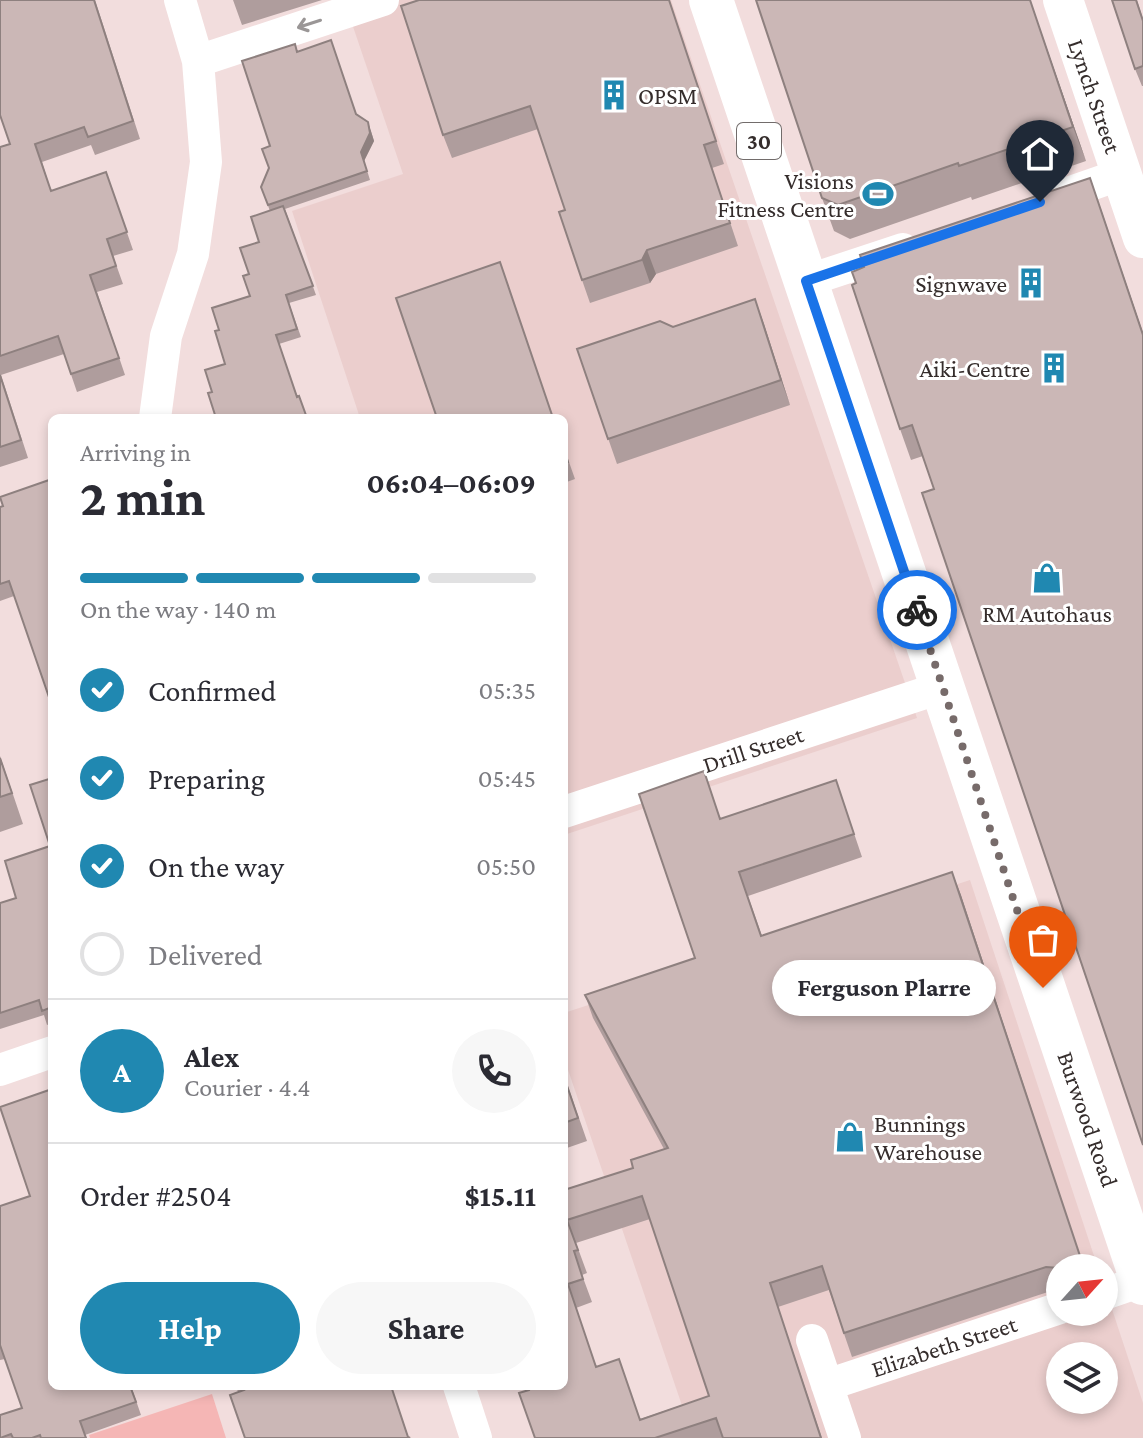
<!DOCTYPE html>
<meta charset="utf-8">
<style>
:root{--surface:#fff;--page:#f7f7f7;--text:#2b2b33;--muted:#7c7c81;--line:#e1e1e2;--accent:#2088b1}
body{margin:0;font-family:"Crimson Pro",serif;background:var(--page);color:var(--text);height:100vh;display:flex;flex-direction:column;font-size:30px;white-space:nowrap}
*{box-sizing:border-box;margin:0}
p{font-size:26px;color:var(--muted)}
.icon{flex:none;width:44px;height:44px;fill:none;stroke:currentColor;stroke-width:2;stroke-linecap:round;stroke-linejoin:round}
.map{position:relative;flex:1;overflow:hidden}
.side{position:absolute;left:48px;top:414px;width:520px;height:976px;display:flex;flex-direction:column;background:var(--surface);border-radius:12px;box-shadow:0 4px 12px #0003}
.side>*{flex:none}
.needle{width:52px;rotate:63deg}
.buttons{position:absolute;left:1046px;top:1254px;display:grid;gap:16px}
.buttons a{display:grid;place-items:center;width:72px;height:72px;border-radius:50%;background:var(--surface);box-shadow:0 4px 12px #0003;font-size:40px}
.pin{position:absolute;display:grid;place-items:center;width:68px;height:68px;color:#fff;margin:-82px -34px;border-radius:50% 50% 50% 0;rotate:-45deg;box-shadow:0 0 8px #0007}
.pin .icon{rotate:45deg}
.courier{position:absolute;display:grid;place-items:center;width:80px;height:80px;margin:-40px;border:6px solid #1a73e8;border-radius:50%;background:#fff;color:#222;box-shadow:0 2px 10px #0007}
.bubble{position:absolute;height:56px;border-radius:28px;background:var(--surface);box-shadow:0 4px 12px #0003;font-size:26px;font-weight:700;line-height:56px;text-align:center}
.overview em{font-style:normal;font-weight:700}
.overview div{display:flex;flex-direction:column-reverse}
.overview{display:flex;align-items:center;justify-content:space-between;height:136px;padding:0 32px}
h1{font-size:52px;font-weight:700;line-height:60px}
.bar{display:grid;grid-template-columns:repeat(4,1fr);gap:12px 8px;align-content:center;height:96px;padding:0 32px}
.bar i{height:10px;border-radius:6px;background:var(--line)}
.bar .current{background:var(--accent)}
.bar p{grid-column:span 4}
.line{display:flex;align-items:center;gap:20px;padding:0 32px;border-top:2px solid var(--line)}
.line div{flex:1}
.round{display:grid;place-items:center;flex:none;width:84px;height:84px;border-radius:42px;background:var(--page)}
ol{padding:0 32px;list-style:none}
li{display:flex;align-items:center;gap:24px;height:88px}
li p{margin-inline-start:auto}
li .icon{padding:8px;border-radius:50%;background:var(--accent);color:#fff;stroke-width:4}
li:last-child{color:var(--muted)}
li i{width:44px;height:44px;border:4px solid var(--line);border-radius:50%}
.primary-button{display:flex;gap:16px;margin-top:auto;padding:16px 32px}
.primary-button a{flex:1;height:92px;border-radius:48px;background:var(--accent);color:#fff;font-size:32px;font-weight:700;line-height:92px;text-align:center}
.primary-button a+a{background:var(--page);color:var(--text)}
.map>svg:first-child{display:block}
.built{fill:#ebcecd;fill-rule:evenodd}
.green{fill:#f5b6b5}
.lines{fill:none;stroke-linecap:round;stroke-linejoin:round}
.minor{stroke:#fff;stroke-width:32}
.tertiary{stroke:#fff;stroke-width:40}
.primary{stroke:#fff;stroke-width:44}
.wall{fill:#af9d9d;fill-rule:evenodd}
.shaded-wall{fill:#8e807f}
.building{fill:#cbb7b6;stroke:#8e807f;stroke-width:2;fill-rule:evenodd}
.oneway{stroke:#9a9696}
.done{stroke:#776b6a;stroke-width:8;stroke-dasharray:0 14.4}
.route{stroke:#1a73e8;stroke-width:10}
.labels{text-anchor:middle;dominant-baseline:central;stroke-width:6;stroke-linejoin:round;paint-order:stroke}
.shield{fill:#fff;stroke:#726c6b;stroke-width:2}
.shield-label{font-size:22px;font-weight:bold;fill:#352d2c}
.poi-label{font-size:24px;fill:#352d2c;stroke:#fff;text-anchor:end}
.street-label{font-size:24px;fill:#352d2c;stroke:#fff}
</style>
<div class="map">
<svg width="1143" height="1438" viewBox="0 0 1143 1438">
<rect width="100%" height="100%" fill="#f2dddd"/>
<path class="built" d="M344,0H671L917,718L564,835V418H360L292,211L403,174Z
M970,880L1098,1268H1060V1312H1104V1285L1143,1403V1438H693L564,1058V1013ZM1060,1356H1104V1400H1060Z"/>
<path class="green" d="M212,1394L226,1438H90L89,1435Z"/>
<g class="lines">
<path class="minor" d="M198,61L383,0
M1053,198L1122,174
M806,281L903,249
M155,418L166,336L193,254L206,162L198,61L180,0
M564,812L943,687
M0,1070L52,1052
M1104,1294L1142,1281
M812,1340L845,1438
M827,1385L1060,1308
M459,1386L476,1438"/>
<path class="tertiary" d="M1063,0L1143,238"/>
<path class="primary" d="M711,0L1143,1283"/>
</g>
<path class="wall" d="M0,0H95L140,139L95,155L91,145L42,162L51,191L106,172L133,250L113,256L123,284L97,292L125,375L77,392L64,354L1,375L28,458L0,467V147L10,144Z
M233,0H322L242,25Z
M669,0L724,164L712,168L738,246L656,274L650,283L590,303L582,280L565,210L538,129L452,158L443,135Z
M1030,0L1086,161L972,200L971,197L850,239L834,231L822,198Z
M1112,0H1137L1143,19V86H1142L1135,69Z
M297,52L371,131L374,141L364,161L370,180L285,209L316,295L289,303L301,337L279,344L297,396L307,418L212,392L225,364L219,330L250,296L249,274L270,211L261,187L269,168L270,146Z
M1101,209L1143,333V1145L934,489L923,456L911,460L900,429Z
M755,299L790,405L617,464L577,349L673,327Z
M564,448L575,479L564,483Z
M52,479V706L14,596L0,601V507Z
M0,756L23,824L0,832Z
M52,778V1023L47,1025L44,1015L0,1029V903L16,898L50,846Z
M836,780L862,857L748,896L762,936L952,872L1084,1268H1060V1291L1054,1290L852,1357L829,1290L778,1307L822,1438H535L529,1390L564,1190L633,1168L664,1149L593,1018L585,995L695,958L721,819ZM650,1219L709,1396L640,1419L596,1366L576,1308L592,1302L582,1275L587,1273L576,1243Z
M564,1075L587,1141L564,1149Z
M52,1089V1386H131L141,1415L85,1435L87,1438H0L22,1408L5,1359L0,1360V1206L30,1196Z
M233,1386H392L239,1392Z"/>
<path class="shaded-wall" d="M1030,0L1086,161L1073,127Z
M368,122L374,141L364,161L370,180L361,152Z
M1090,178L1143,333V335Z
M647,250L656,274L650,283L642,260Z
M755,299L764,324L790,405L781,380Z
M952,872L961,895L1084,1268Z"/>
<path class="building" d="M0,0H94L133,121L88,137L84,127L35,144L51,191L106,172L127,232L107,239L116,266L90,275L119,358L71,374L58,336L0,356V147L10,144L0,115Z
M419,0H669L716,141L704,145L730,223L647,250L642,260L582,280L559,212L565,210L530,106L443,135L401,6Z
M756,0H1030L1073,127L959,166L958,163L838,205L822,198Z
M1112,0H1136L1143,21V66L1135,69Z
M331,40L356,114L368,122L370,133L361,152L367,171L268,205L261,187L269,168L262,149L270,146L242,61L295,44L297,52Z
M1090,178L1143,335V1145L922,493L934,489L912,425L900,429L852,285L856,283L852,272L864,267L860,255Z
M283,206L313,286L286,295L297,329L276,335L297,397L299,396L307,418H216L208,393L212,392L205,370L225,364L215,331L219,330L212,308L250,296L243,276L249,274L240,248L259,242L251,217Z
M500,262L553,418H437L396,298Z
M755,299L781,380L608,439L577,349L660,321L673,327Z
M0,375L21,440L0,447Z
M564,449L568,462L564,463Z
M52,479V703H51L9,581L0,584V507L3,506L0,497Z
M0,758L12,793L0,797Z
M704,771L720,819L836,780L854,834L739,872L761,936L952,872L1081,1259L1060,1268L1046,1267L844,1333L822,1266L770,1283L821,1438H723L716,1418L655,1438H535L519,1393L529,1390L528,1386H564V1190L633,1168L631,1160L668,1148L585,995L695,958L639,794ZM642,1196L709,1396L640,1420L619,1359L596,1367L568,1284L583,1279L574,1251L578,1250L567,1220Z
M52,778V1007L42,1011L39,1000L0,1013V903L16,898L5,861L50,846L30,785Z
M564,1077L578,1118L564,1123Z
M52,1089V1386H130L136,1402L80,1421L86,1438H41L40,1435L32,1438H13L11,1434L0,1438V1415L22,1408L0,1345V1206L30,1196L0,1107Z
M241,1386H391L408,1437L410,1438H245L230,1395L244,1390Z"/>
<defs><path id="oneway-shaft" d="M-6 0H5M1.5-3L5.5 0L1.5 3" fill="none" stroke-width="1.6" stroke-linecap="round" stroke-linejoin="round" transform="scale(2)"/></defs>
<use class="oneway" href="#oneway-shaft" transform="translate(309 24) rotate(162)"/>
<g class="lines">
<path class="done" d="M917,610L1043,988"/>
<path class="route" d="M917,610L806,281L1040,202"/>
</g>
<defs>
<g id="building-bare" transform="scale(2.4)"><path d="M-4-6H4V6H1V3H-1V6H-4ZM-2.5-4.3h1.7v1.8h-1.7ZM.8-4.3h1.7v1.8H.8ZM-2.5-1h1.7V.8h-1.7ZM.8-1h1.7V.8H.8Z" fill="#2088b1" stroke="#fff" stroke-width="2.5" paint-order="stroke"/></g>
<g id="stadium-bare" transform="scale(2.4)"><path d="M0-5a6.5 5 0 1 0 0 10a6.5 5 0 1 0 0-10ZM-3.5-1.8h7v3.6h-7Z" fill="#2088b1" stroke="#fff" stroke-width="2.5" paint-order="stroke"/></g>
<g id="shop-bare" transform="scale(2.4)"><path d="M-5-2.5h2.3a2.7 3.5 0 0 1 5.4 0H5L5.5 6h-11ZM-1.5-2.5h3a1.5 2.3 0 0 0-3 0Z" fill="#2088b1" stroke="#fff" stroke-width="2.5" paint-order="stroke"/></g>
</defs>
<g fill-rule="evenodd">
<use href="#building-bare" x="614" y="95"/>
<use href="#stadium-bare" x="878" y="194"/>
<use href="#building-bare" x="1031" y="283"/>
<use href="#building-bare" x="1054" y="368"/>
<use href="#shop-bare" x="1047" y="578"/>
<use href="#shop-bare" x="850" y="1137"/>
</g>
<g class="labels">
<rect class="shield" x="737" y="123" width="44" height="36" rx="6"/>
<g class="shield-label">
<text x="759" y="141">30</text>
</g>
<g class="poi-label">
<text x="638" y="95" text-anchor="start">OPSM</text>
<text x="854" y="180">Visions<tspan x="854" dy="28">Fitness Centre</tspan></text>
<text x="1007" y="283">Signwave</text>
<text x="1030" y="368">Aiki-Centre</text>
<text x="1047" y="613" text-anchor="middle">RM Autohaus</text>
<text x="874" y="1123" text-anchor="start">Bunnings<tspan x="874" dy="28">Warehouse</tspan></text>
</g>
<g class="street-label">
<text transform="translate(1095 96) rotate(71)">Lynch Street</text>
<text transform="translate(753 749) rotate(-18)">Drill Street</text>
<text transform="translate(1088 1119) rotate(71)">Burwood Road</text>
<text transform="translate(944 1346) rotate(-18)">Elizabeth Street</text>
</g>
</g>
</svg>
<div class="buttons">
<a><svg class="needle" viewBox="-14 -14 28 28"><path d="M0-13l5 13h-10z" fill="#e53935"/><path d="M0 13l5-13h-10z" fill="#7c7c81"/></svg></a>
<a><svg class="icon" aria-label="layers" viewBox="0 0 24 24"><path d="M12 4l9 5-9 5-9-5zM3 14l9 5 9-5"/></svg></a>
</div>
<div class="pin" style="left:1043px;top:988px;background:#ea580c"><svg class="icon" aria-label="bag" viewBox="0 0 24 24"><path d="M5 8h14l-1 12H6zM9 8a3 3 0 0 1 6 0"/></svg></div>
<div class="pin" style="left:1040px;top:202px;background:#1f2937"><svg class="icon" aria-label="home" viewBox="0 0 24 24"><path d="M3 11l9-7 9 7M6 9v11h12V9"/></svg></div>
<div class="courier" style="left:917px;top:610px"><svg class="icon" aria-label="bike" viewBox="0 0 24 24"><circle cx="6" cy="16" r="4"/><circle cx="18" cy="16" r="4"/><path d="M6 16l4-8h5l3 8M10 8l3 8H6M13 5h3"/></svg></div>
<div class="bubble" style="left:772px;top:960px;width:224px">Ferguson Plarre</div>
<section class="side">
<div class="overview"><div><h1>2 min</h1><p>Arriving in</p></div><em>06:04–06:09</em></div>
<div class="bar"><i class="current"></i><i class="current"></i><i class="current"></i><i></i><p>On the way · 140 m</p></div>
<ol>
<li><svg class="icon" aria-label="check" viewBox="0 0 24 24"><path d="M5 12l5 5 9-10"/></svg>Confirmed<p>05:35</p></li>
<li><svg class="icon" aria-label="check" viewBox="0 0 24 24"><path d="M5 12l5 5 9-10"/></svg>Preparing<p>05:45</p></li>
<li><svg class="icon" aria-label="check" viewBox="0 0 24 24"><path d="M5 12l5 5 9-10"/></svg>On the way<p>05:50</p></li>
<li><i></i>Delivered</li>
</ol>
<div class="line" style="height:144px"><b class="round" style="background:var(--accent);color:#fff">A</b><div><b>Alex</b><p>Courier · 4.4</p></div><a class="round"><svg class="icon" aria-label="phone" viewBox="0 0 24 24"><path d="M5 4h4l2 5-3 2q2 4 5 5l2-3 5 2v4C11 20 4 13 5 4z"/></svg></a></div>
<div class="line" style="height:104px"><div>Order #2504</div><b>$15.11</b></div>
<div class="primary-button"><a>Help</a><a>Share</a></div>
</section>
</div>
